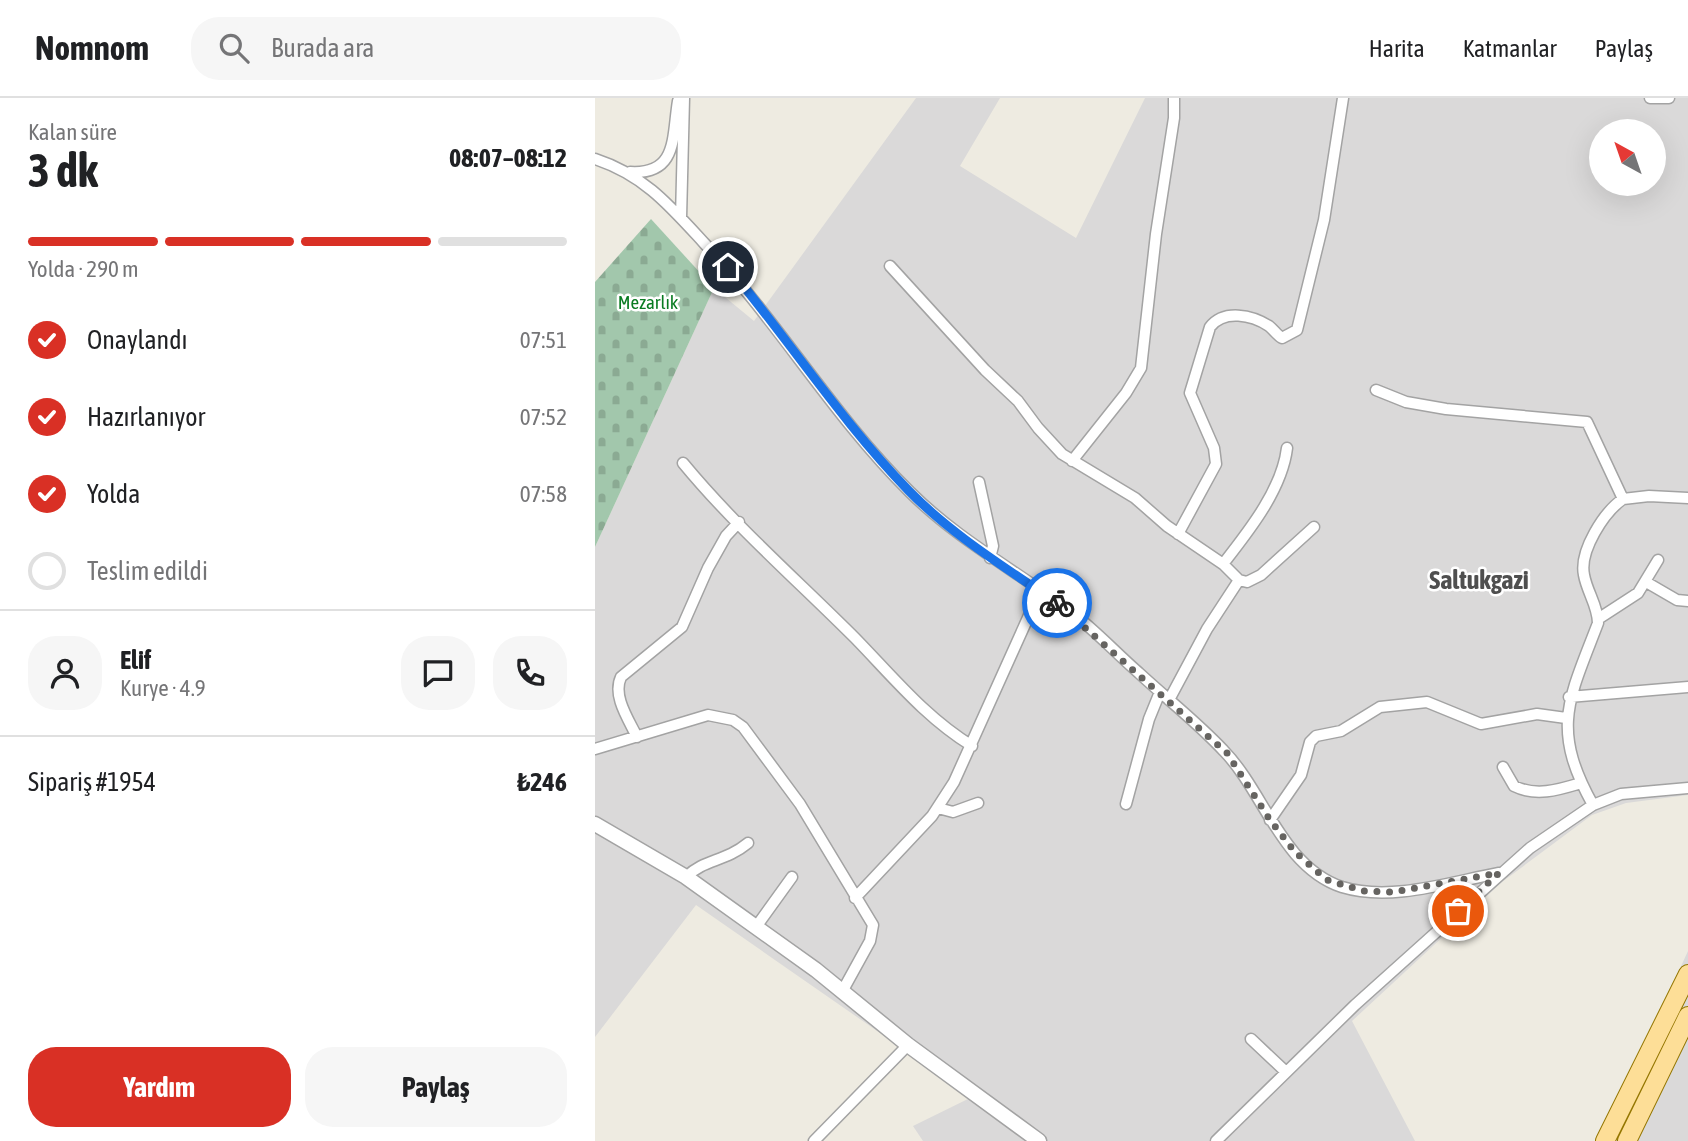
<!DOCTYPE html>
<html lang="tr">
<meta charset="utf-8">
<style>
:root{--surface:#fff;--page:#f6f6f6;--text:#202124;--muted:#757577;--line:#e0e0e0;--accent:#d93025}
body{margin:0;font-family:"Asap Condensed",sans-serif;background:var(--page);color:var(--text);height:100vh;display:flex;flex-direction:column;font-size:26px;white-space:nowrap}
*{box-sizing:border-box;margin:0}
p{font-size:23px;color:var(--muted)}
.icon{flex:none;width:38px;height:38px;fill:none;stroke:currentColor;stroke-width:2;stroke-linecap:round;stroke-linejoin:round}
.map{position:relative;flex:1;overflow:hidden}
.side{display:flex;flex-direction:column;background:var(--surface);width:595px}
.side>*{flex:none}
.needle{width:46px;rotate:320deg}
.fabs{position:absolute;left:994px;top:21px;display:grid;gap:14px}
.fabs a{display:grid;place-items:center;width:77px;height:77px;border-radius:50%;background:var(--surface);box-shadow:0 7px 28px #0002;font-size:35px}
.pin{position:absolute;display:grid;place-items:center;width:60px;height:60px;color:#fff;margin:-30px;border:4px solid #fff;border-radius:50%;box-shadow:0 2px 7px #0007}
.courier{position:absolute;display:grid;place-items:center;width:70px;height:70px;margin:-35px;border:5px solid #1a73e8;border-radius:50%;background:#fff;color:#222;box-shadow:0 2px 9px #0007}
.headline em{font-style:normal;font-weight:700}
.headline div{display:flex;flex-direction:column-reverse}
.headline{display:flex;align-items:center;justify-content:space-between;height:119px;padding:0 28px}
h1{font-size:46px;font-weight:700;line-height:52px}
.bar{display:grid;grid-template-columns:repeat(4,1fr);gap:10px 7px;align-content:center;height:84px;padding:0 28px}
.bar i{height:9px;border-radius:5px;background:var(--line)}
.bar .active{background:var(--accent)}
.bar p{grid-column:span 4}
.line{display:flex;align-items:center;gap:18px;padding:0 28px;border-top:2px solid var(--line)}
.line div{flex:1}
.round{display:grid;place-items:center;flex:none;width:74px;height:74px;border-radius:28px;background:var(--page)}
ol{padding:0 28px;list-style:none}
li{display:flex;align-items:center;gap:21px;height:77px}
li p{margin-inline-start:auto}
li .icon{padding:7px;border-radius:50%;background:var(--accent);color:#fff;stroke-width:4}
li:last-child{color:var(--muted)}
li i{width:38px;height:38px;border:4px solid var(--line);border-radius:50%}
.action{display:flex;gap:14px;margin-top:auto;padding:14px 28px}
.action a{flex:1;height:80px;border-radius:28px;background:var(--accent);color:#fff;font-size:28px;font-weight:700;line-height:80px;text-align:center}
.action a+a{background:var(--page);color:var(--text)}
header{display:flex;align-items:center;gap:42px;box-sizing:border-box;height:98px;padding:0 35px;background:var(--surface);border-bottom:2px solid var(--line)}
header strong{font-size:33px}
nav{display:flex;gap:38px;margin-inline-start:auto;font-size:24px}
.search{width:490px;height:63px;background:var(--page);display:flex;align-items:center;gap:18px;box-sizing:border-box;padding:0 24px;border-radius:28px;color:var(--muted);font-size:26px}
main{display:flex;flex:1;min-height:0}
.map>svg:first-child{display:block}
.residential{fill:#dad9d9;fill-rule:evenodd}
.cemetery{fill:url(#cemetery-stones)}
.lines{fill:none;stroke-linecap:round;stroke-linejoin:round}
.minor-casing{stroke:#a3a3a3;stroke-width:13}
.tertiary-casing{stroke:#a3a3a3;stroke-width:17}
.primary-casing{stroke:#947600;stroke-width:20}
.minor{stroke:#fff;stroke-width:10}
.tertiary{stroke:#fff;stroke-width:14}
.primary{stroke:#fdde97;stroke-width:18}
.done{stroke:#666461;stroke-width:7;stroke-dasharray:0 12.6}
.route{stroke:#1a73e8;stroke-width:9}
.labels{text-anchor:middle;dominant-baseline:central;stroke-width:5;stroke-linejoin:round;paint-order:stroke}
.park-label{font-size:19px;fill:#097b21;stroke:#fff}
.district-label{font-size:26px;font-weight:bold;fill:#4f4f4f;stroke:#fff}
</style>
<header>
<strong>Nomnom</strong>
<div class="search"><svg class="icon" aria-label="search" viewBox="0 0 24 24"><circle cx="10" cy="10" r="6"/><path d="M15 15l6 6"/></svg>Burada ara</div>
<nav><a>Harita</a><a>Katmanlar</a><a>Paylaş</a></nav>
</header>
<main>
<section class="side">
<div class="headline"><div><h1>3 dk</h1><p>Kalan süre</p></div><em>08:07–08:12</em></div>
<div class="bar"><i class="active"></i><i class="active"></i><i class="active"></i><i></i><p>Yolda · 290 m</p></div>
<ol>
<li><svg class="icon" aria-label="check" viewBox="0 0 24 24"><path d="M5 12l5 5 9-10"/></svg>Onaylandı<p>07:51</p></li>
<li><svg class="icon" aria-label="check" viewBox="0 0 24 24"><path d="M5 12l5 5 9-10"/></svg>Hazırlanıyor<p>07:52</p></li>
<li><svg class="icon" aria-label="check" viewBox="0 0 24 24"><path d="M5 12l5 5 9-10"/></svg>Yolda<p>07:58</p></li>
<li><i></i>Teslim edildi</li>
</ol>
<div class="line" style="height:126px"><a class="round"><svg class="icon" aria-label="person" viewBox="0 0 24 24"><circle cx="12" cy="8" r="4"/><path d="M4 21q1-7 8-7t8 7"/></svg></a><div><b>Elif</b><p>Kurye · 4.9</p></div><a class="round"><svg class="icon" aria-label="chat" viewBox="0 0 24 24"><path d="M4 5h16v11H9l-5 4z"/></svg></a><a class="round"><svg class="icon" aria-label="phone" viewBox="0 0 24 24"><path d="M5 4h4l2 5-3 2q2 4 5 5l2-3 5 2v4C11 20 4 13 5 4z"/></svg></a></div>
<div class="line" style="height:91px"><div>Sipariş #1954</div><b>₺246</b></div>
<div class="action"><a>Yardım</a><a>Paylaş</a></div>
</section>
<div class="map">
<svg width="1093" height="1043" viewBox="0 0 1093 1043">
<defs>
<pattern id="cemetery-stones" width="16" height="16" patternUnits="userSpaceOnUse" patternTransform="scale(1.75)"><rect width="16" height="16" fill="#a2c7ac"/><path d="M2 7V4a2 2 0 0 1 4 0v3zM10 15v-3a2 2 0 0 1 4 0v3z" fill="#8baa93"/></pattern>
</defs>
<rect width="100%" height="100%" fill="#eeebe1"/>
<path class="residential" d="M321,0H405L365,68L481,140L550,0H1093V697L1031,705L997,717L907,784L757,923L820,1043H328L318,1028L377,999L101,807L0,939V449L119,190L159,223ZM1006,33H1059V86H1006Z
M1093,853V1043H1001L1065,914Z"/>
<path class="cemetery" d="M56,121L119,190L0,449V184Z"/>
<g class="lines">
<g class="minor-casing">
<path id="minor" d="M1055,0H1074
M0,61C49,77 75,108 109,145C183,223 238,318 315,394C363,442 422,473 476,514C500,532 521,555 544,575C572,601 603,625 629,653C669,694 687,769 747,789C796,804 855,784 904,775
M35,74C83,77 77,39 83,3
M86,120L89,0
M295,168L390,272L423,303L443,330L467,356L540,400L572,428L628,466L644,482L612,531L574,602
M781,292L811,304L851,311L992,324L1028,401
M477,363L531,295L546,270L561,136L579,20V0
M88,365C140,428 202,482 260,540C298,579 330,619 377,648
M384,384L398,448L395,460
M583,436L621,366L619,350L595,295L615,229C629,211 657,217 674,228C679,232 682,237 687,240L702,232L729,122L748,0
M628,466C653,434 687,392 692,350
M644,482L652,484L666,477L719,429
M1051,484L1082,502L1093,503
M1003,521L1043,495L1063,462
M974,599L1093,589
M42,639C34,622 17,598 26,579L87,529L113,470L131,438L144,424
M0,651L113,617L138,622L148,629L205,706L278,827L275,843L248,892
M908,669L919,688C941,699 963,692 986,685
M531,706L554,621L565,594
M998,707C955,630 974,601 1003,525C1003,508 992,494 989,477C984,453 1009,414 1028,401L1054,398L1093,400
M343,710L358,714L383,705
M675,722L706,677L715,644L721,638L746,633L785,609L832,604L886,626L942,616L971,620
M91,779C109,761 130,764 153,745
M260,800L337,718L359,684L445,493
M161,829L197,779
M656,941L691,974
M219,1043L313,947
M621,1043L760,907L935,750L998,707L1026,696L1093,690"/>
</g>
<g class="tertiary-casing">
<path id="tertiary" d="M0,726L91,779L221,872L313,947L444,1043"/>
</g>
<g class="primary-casing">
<path id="primary" d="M1010,1043L1093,876
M1032,1043L1093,918"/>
</g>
<use href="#minor" class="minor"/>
<use href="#tertiary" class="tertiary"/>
<use href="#primary" class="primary"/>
</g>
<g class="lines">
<path class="done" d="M462,505L632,655L675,722L700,754L732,782L769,793L798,794L904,775L863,813"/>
<path class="route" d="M133,169C194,242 247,324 314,393C357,437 411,470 462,505"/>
</g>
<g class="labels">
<g class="park-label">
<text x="53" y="204">Mezarlık</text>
</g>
<g class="district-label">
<text x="884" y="482">Saltukgazi</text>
</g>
</g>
</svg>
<div class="fabs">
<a><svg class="needle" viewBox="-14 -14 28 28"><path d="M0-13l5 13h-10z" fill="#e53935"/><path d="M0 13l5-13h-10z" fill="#757577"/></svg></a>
</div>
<div class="pin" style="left:863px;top:813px;background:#ea580c"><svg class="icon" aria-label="bag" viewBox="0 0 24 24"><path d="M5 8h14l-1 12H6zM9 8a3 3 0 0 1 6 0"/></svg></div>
<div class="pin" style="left:133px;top:169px;background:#1f2937"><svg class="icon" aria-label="home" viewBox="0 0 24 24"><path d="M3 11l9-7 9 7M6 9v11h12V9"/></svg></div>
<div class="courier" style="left:462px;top:505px"><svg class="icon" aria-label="bike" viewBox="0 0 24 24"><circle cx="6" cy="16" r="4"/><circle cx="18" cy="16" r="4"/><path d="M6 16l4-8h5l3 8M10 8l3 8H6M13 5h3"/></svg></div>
</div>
</main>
